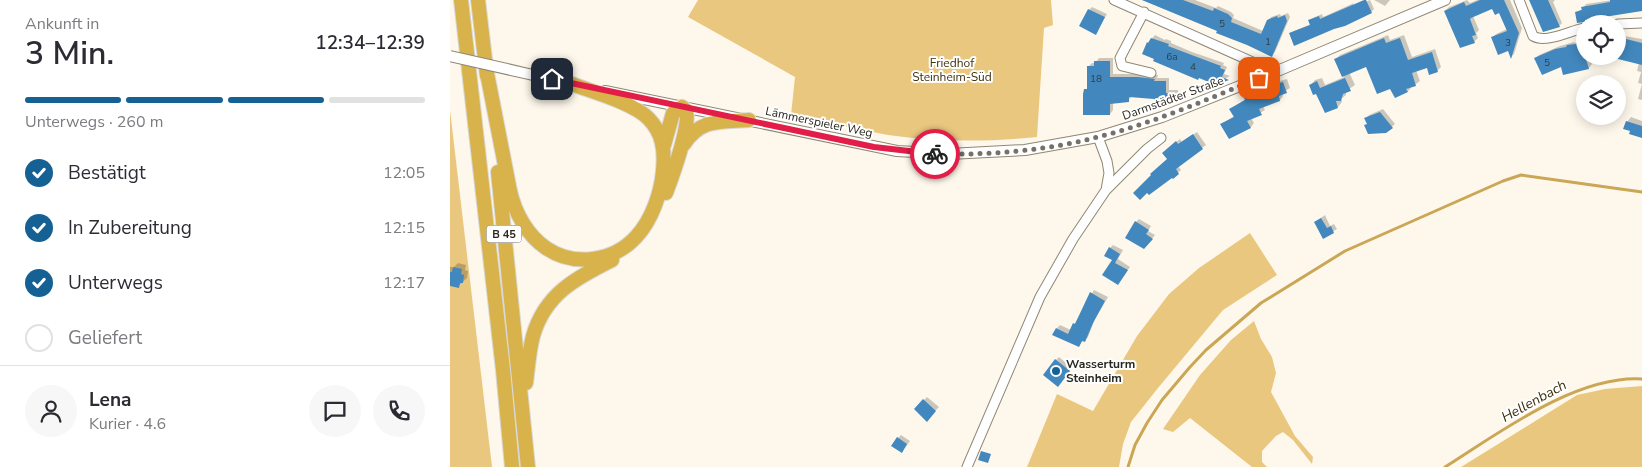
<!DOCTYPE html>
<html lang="de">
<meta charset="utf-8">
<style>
:root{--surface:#fff;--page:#f7f7f7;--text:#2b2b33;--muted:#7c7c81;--line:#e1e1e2;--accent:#156194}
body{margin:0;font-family:"Nunito Sans",sans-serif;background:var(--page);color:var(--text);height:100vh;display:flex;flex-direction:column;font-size:19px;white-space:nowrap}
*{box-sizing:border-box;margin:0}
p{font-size:16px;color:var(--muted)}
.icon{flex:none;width:28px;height:28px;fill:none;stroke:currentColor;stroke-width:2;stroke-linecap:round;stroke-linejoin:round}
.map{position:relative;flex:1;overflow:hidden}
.panel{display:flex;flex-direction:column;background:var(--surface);width:450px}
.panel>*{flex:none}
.buttons{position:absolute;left:1126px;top:15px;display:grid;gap:10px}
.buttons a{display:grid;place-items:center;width:50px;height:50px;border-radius:50%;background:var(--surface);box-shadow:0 2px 12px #0003;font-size:25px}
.pin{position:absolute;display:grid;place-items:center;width:42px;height:42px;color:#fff;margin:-21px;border-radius:10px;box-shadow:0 2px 8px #0006}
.courier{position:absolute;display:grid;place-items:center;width:50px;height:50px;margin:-25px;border:4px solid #e11d48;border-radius:50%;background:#fff;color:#222;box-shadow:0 1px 6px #0007}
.headline em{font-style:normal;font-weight:600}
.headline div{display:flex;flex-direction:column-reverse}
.headline{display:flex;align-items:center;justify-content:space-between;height:85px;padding:0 25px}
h1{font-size:32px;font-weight:600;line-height:38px}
.bar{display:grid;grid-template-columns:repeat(4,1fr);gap:8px 5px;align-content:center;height:60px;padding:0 25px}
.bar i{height:6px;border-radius:4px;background:var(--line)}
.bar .active{background:var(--accent)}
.bar p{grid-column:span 4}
.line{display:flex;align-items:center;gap:12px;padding:0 25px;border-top:1px solid var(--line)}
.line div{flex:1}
.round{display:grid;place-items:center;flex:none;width:52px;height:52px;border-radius:26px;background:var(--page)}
ol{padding:0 25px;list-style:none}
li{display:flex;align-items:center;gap:15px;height:55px}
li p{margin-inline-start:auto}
li .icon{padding:5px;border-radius:50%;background:var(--accent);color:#fff;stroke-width:4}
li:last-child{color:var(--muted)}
li i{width:28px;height:28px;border:2px solid var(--line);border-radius:50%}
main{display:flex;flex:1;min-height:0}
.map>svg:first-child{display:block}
.green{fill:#e9c77f}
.shadow{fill:#0003}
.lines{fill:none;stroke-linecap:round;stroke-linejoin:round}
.stream{stroke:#caa655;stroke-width:3}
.building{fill:#4288be}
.minor-casing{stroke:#8f8774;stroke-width:11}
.tertiary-casing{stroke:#8f8774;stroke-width:12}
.trunk-casing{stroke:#d9d8d7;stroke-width:16}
.minor{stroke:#fff;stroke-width:9}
.tertiary{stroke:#fff;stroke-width:10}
.trunk{stroke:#d8b24a;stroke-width:14}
.tertiary-bridge-casing{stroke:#8f8774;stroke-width:12;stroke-linecap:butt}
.tertiary-bridge{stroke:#fff;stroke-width:10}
.done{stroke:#757167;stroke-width:5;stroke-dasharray:0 9}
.route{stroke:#e11d48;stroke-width:6}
.poi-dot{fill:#156194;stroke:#fff;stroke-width:2}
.labels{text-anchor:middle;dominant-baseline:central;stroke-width:4;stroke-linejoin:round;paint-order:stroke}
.number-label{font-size:10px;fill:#314048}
.shield{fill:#fff;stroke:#6b6863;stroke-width:1}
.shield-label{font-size:11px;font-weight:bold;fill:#2b2820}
.park-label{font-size:12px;fill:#41320e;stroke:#fff}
.street-label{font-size:12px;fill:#2b2820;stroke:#fff}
.poi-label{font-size:12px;font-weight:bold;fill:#2b2820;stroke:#fff;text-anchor:start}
.water-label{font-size:14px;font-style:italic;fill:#3d2e09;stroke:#fff}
</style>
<main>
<section class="panel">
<div class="headline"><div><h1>3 Min.</h1><p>Ankunft in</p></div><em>12:34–12:39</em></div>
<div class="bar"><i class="active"></i><i class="active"></i><i class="active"></i><i></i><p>Unterwegs · 260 m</p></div>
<ol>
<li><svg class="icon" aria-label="check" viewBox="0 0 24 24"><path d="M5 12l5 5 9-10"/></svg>Bestätigt<p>12:05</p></li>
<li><svg class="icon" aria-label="check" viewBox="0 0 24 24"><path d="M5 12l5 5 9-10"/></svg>In Zubereitung<p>12:15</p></li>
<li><svg class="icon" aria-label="check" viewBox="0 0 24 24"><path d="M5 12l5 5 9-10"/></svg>Unterwegs<p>12:17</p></li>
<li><i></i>Geliefert</li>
</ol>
<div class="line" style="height:90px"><a class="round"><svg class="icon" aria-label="person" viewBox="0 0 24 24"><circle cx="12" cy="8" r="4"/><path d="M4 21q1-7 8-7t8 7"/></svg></a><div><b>Lena</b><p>Kurier · 4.6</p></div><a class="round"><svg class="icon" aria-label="chat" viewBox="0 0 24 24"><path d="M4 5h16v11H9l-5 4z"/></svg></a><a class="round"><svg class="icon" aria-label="phone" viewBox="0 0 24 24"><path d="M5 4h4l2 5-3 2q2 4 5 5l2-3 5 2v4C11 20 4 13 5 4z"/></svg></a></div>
</section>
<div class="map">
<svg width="1192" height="467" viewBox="0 0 1192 467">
<rect width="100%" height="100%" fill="#fef8ec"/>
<path class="green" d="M248,0H601L603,25L594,28L587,137C537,142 488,142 438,135C405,129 373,122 341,115L345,77L238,17Z
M0,110L42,467H0Z
M800,233L827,275L773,310L708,388L681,422L673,444L669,467H577L607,394L643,411L687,336L719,294L749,268Z
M804,321L811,339L822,357L826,373L821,392L845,436L863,457L862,464L843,440L833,432L826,436L812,451V462L817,467H802L740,418L723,432L713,429L750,375L781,340Z
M1192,386V467H1011L1127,395L1155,389Z"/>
<path class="shadow" d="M692,0H745L766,8L768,6L781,12L784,15L783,18L813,31L818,20L821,17L830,14L831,16L838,13L840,17L825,52L822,55L769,31Z
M920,0L924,9L921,12L841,33L844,31L861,24L860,21L863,18L872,14L873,17L904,3L902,7Z
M924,0H940L935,6Z
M1017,0L1020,3L1027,0H1060L1072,28L1064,54L1061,57L1058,50L1043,37L1046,34L1057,29L1050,11L1043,7L1023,16L1029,30L1026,33L1028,38L1024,42L995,11L999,7Z
M1083,0H1105L1103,2L1112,23L1109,26Z
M1163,0H1192L1127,12L1133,8L1136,4Z
M642,7L657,14L646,33L639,10Z
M705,35L715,40L716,39L721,41V43L742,52L774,63L773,65L777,67L774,74L780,76L766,84L698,43Z
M938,35L940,40L954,35L962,57L985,49L991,67L987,71L978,67L966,70L970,81L966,84L961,86V88L958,91L945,96L940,87L916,65L899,72L905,85L896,91V95L891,99L892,102L888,107L866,93L861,85L865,80L872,78L875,85L894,77L886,59L890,55Z
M1168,35L1192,39V100L1188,99L1192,84L1188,83L1191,72L1187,71L1189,63L1170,58L1161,59V57L1141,59L1142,64L1139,68L1112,65L1086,58L1089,55L1110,46L1124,42L1126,43L1135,41V56H1168Z
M649,58H663V74H693L708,75L707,78H719V90H728L729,96L726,99H706V97L682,96L678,101L663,102V110L660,114L635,90L639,87L638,67L642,63H645Z
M837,79L840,88L832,93L833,96L830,100L813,106L815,110L801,118L804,123L801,127L780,137L772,124L784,116L781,109L796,99L799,94L819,84Z
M933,109L945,124L936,132L918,123L916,118L919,115Z
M1181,117L1192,121V136L1181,130L1177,122Z
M747,132L756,145L728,166L731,170L723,177L717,150L730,139L732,142Z
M875,215L880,226L884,224L887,229L874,237L865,222Z
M689,219L701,226L698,231L705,235L697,245L686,222Z
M663,245L673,250L668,259L680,267L668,284L660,248Z
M8,263L16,265L15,270L18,271L17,278L8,286L0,285V267H4Z
M644,290L658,297L645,319L638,337L635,340H633L629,346L607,328L610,325L621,330Z
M609,357L622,368L611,382L606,360Z
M477,397L489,407L476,420L465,409Z
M451,435L460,441L455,448L448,438Z"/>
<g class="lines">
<path class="stream" d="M678,467L685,445L697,423L712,400L740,367L756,350L811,303L895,251L1053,181L1071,175L1192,192
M995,467C1049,433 1126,375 1192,379"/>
</g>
<path class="building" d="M692,0H733L763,11L764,8L778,14L782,18L781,22L811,34L817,20L827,16L828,18L835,15L837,21L822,57L797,45L766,33L767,31Z
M914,0H916L922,13L895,26L884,29L844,46L839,33L860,25L858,20L869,16L870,19Z
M1030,0H1054L1069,33L1061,59L1058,51L1048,55L1041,37L1057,31L1049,13L1045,15L1042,9L1021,18L1020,19L1026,35L1022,36L1025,43L1010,48L994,11L1014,2L1016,6Z
M1079,0H1098L1110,27L1093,32Z
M1160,0H1192V11L1135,20V22L1127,23L1125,12L1132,10L1131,7L1160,2Z
M638,9L655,17L646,35L629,26Z
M1168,37L1192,43V65L1168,59Z
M701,38L719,44L718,46L739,54L771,66L770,68L775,70L772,77L779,80L766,85L749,78L748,80L703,61L704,59L692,54L697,42L698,43Z
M934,38L936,43L950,38L958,60L982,52L988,72L979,75L977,68L962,73L966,86L956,89L958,92L945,98L940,89L927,94L916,67L892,77L884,59Z
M1135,43V56L1139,69L1113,75L1111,67L1092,75L1084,58L1105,49L1116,47L1117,45Z
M644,61H660V77H688L705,79L704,81H716V93H724L726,101H704V99L679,97V102L660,104V115H633V94L634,89H637V66H644Z
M895,78L901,91L893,94L891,101H886L888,108L875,113L866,94L863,95L859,85L867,81L870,88Z
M833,82L837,93L829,96L830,101L809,109L812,115L797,121L801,128L779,139L770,124L784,117L779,109L795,100L794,98L814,88Z
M930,112L943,128L936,133L918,134L914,125L917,124L914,118Z
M1176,121L1192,126V138L1179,134L1180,131L1173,129Z
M743,134L753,149L726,169L729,174L723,179L722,178L699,195L697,193L690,200L683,193L701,175L700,174L717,159L712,153L726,141L728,144Z
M871,218L877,228L881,226L884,233L873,239L864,222Z
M685,221L699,230L696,234L703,239L694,249L675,238Z
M659,247L670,254L665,263L678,270L668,285L652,275L662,260L654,256Z
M3,267L12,269L11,274L14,275L13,283H10L9,288L0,286V272H2Z
M640,292L655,301L643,323L635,342L632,341L629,347L602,335L606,328L618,334L623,323L625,324Z
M605,359L620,371L608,387L593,375Z
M473,399L486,411L477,422L464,409Z
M447,437L457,444L452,453L441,446Z
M531,451L541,454L538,463L528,460Z"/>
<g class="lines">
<g class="minor-casing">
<path id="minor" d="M664,0L825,72
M1069,0L1083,36C1096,44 1121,30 1135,28
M694,12L670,58L672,66L701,73
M1168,24L1192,23
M656,190L697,149L711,138
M517,467L590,297L623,239L656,190L659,173L657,161L648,137"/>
</g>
<g class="tertiary-casing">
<path id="tertiary" d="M83,75L128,85
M155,91L447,151L499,154L575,150L648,137L712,117L825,72L995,0"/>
</g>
<g class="trunk-casing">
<path id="trunk" d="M11,0L53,370L62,467
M28,0L37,76
M36,68L60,191C65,213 77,235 96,248C124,267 163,262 186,237C202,220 211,193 213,171C215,150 213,133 198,118C183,103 143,92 122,84
M234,144C251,118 271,122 299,120
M214,145L223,113L232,107L236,110C241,124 222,177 216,193
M48,172L78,467
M76,383C78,367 79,351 83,336C95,294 126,278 162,260"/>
</g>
<use href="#minor" class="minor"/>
<use href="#tertiary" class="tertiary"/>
<use href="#trunk" class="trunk"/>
<g class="tertiary-bridge-casing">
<path id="tertiary-bridge" d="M0,56L83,75"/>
</g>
<use href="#tertiary-bridge" class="tertiary-bridge"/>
</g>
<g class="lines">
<path class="done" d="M485,154C540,155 595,151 648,137C703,123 756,100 809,78"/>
<path class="route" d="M102,79L424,147L485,154"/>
</g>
<circle class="poi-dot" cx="606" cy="371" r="5"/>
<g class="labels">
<g class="number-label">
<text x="772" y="24">5</text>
<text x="818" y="42">1</text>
<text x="1058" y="43">3</text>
<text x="722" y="57">6a</text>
<text x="1097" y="63">5</text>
<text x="743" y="67">4</text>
<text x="646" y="79">18</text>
</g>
<rect class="shield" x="36.5" y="225.5" width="35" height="17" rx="4"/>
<g class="shield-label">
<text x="54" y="234">B 45</text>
</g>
<g class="park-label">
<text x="502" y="63">Friedhof<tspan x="502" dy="14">Steinheim-Süd</tspan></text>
</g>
<g class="street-label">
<text transform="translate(723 98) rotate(-20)">Darmstädter Straße</text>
<text transform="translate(369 122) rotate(12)">Lämmerspieler Weg</text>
</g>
<g class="poi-label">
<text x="616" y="364">Wasserturm<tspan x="616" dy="14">Steinheim</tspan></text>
</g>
<g class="water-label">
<text transform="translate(1084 401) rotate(-29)">Hellenbach</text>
</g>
</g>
</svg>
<div class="buttons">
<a><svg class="icon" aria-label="locate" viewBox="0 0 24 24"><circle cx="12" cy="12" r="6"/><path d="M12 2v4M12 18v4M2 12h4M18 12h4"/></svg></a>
<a><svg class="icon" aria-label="layers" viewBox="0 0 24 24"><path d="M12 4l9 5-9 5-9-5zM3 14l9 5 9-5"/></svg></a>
</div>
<div class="pin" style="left:809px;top:78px;background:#ea580c"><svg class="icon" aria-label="bag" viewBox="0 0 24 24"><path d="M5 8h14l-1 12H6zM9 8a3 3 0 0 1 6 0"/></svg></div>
<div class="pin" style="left:102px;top:79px;background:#1f2937"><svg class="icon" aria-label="home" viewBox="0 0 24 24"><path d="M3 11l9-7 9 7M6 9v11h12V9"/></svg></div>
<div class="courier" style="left:485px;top:154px"><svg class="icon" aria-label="bike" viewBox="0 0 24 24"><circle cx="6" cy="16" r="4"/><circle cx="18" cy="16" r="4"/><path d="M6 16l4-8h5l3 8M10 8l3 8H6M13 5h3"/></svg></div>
</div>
</main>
